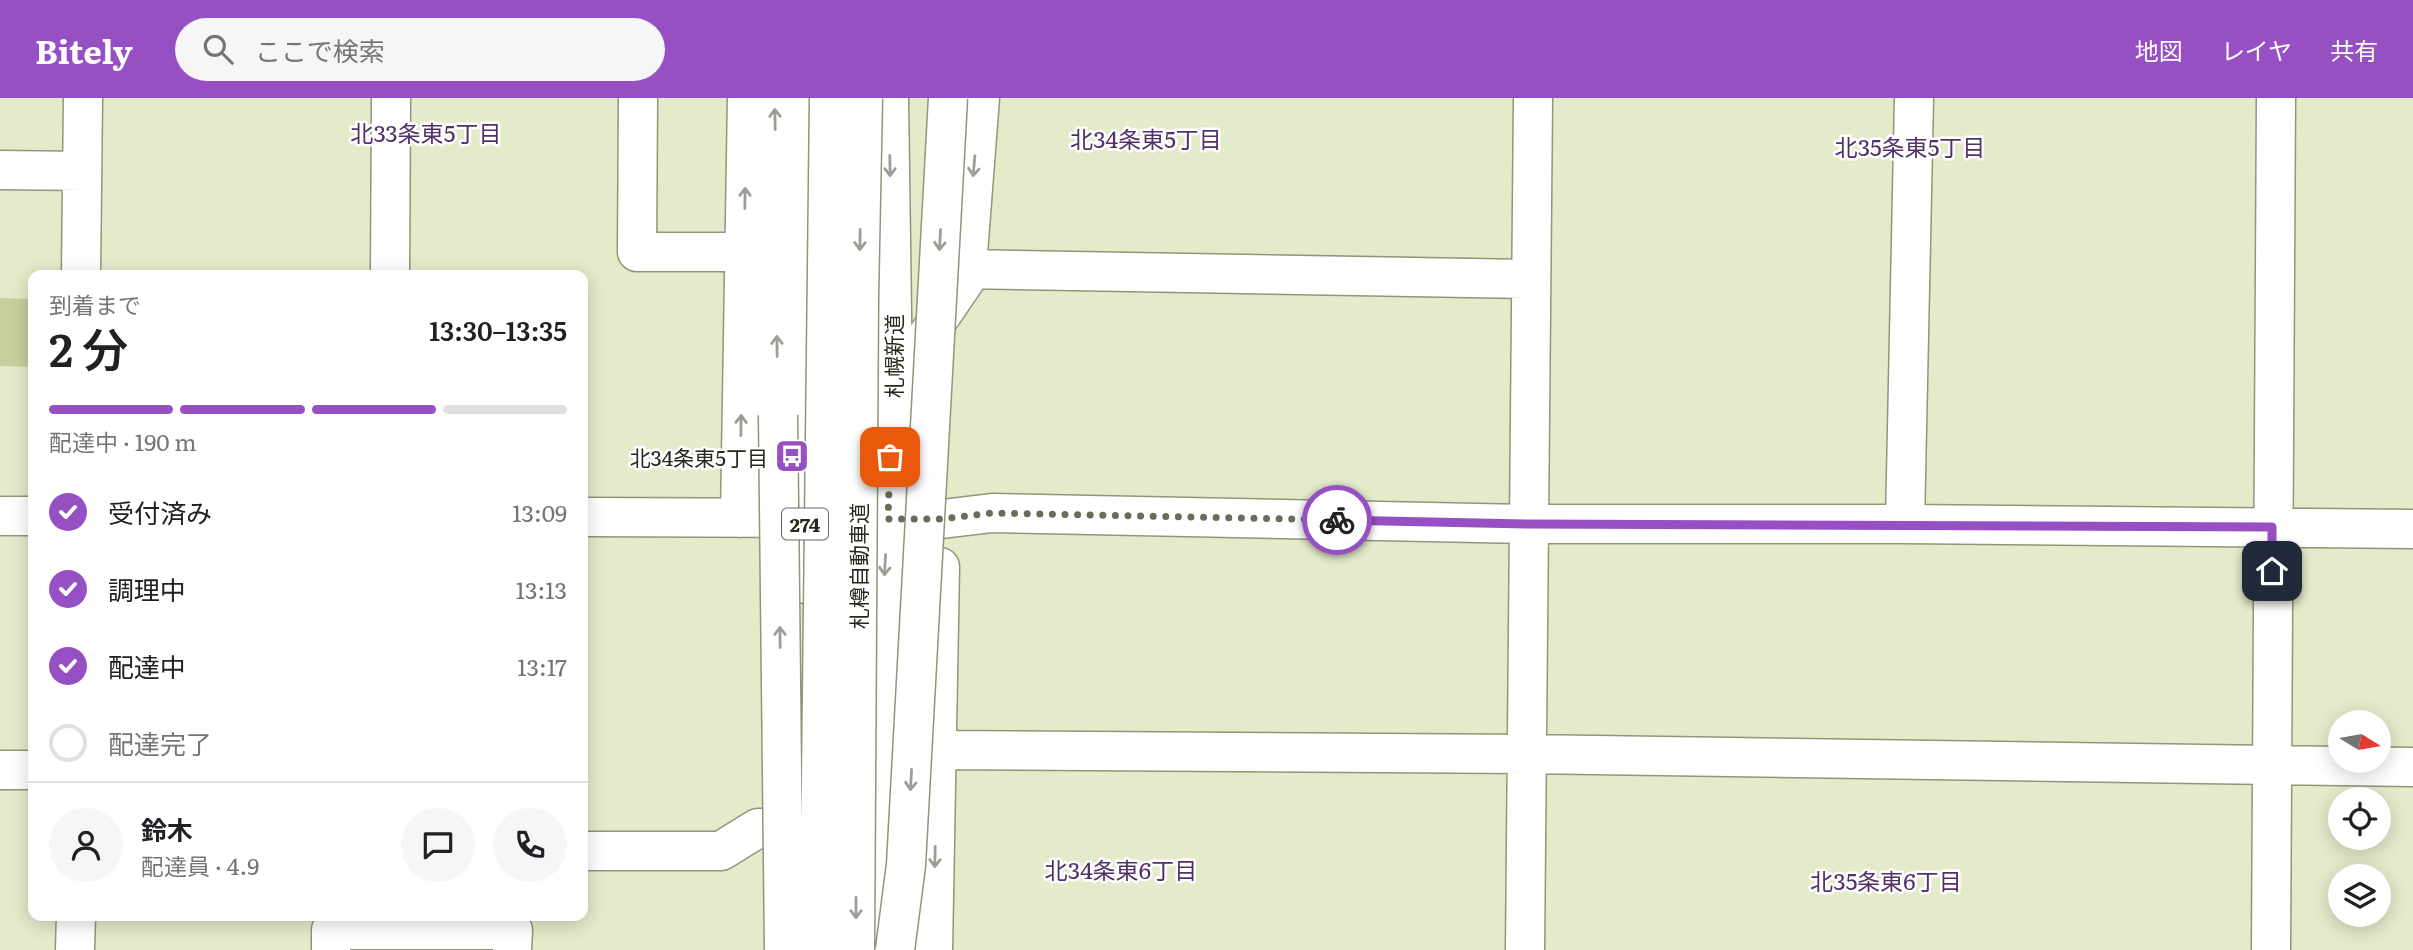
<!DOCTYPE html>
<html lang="ja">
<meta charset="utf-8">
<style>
:root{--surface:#fff;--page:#f6f6f6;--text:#202124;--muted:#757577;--line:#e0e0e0;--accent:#9750c3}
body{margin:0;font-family:Literata,"Noto Sans JP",serif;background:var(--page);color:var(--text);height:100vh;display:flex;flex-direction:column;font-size:26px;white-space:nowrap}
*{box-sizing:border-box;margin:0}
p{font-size:23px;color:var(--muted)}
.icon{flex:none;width:38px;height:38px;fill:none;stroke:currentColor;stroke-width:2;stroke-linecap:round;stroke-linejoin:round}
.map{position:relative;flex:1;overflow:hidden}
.side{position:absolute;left:28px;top:172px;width:560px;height:651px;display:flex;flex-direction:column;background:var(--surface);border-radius:14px;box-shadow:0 4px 18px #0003}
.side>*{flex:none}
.needle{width:46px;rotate:101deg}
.tools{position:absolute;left:2328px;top:612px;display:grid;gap:14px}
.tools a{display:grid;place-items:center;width:63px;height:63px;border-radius:50%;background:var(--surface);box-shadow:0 4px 18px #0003;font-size:35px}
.pin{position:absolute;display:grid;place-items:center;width:60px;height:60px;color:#fff;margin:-30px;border-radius:14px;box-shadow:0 4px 10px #0006}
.courier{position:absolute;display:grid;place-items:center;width:70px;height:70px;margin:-35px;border:5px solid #9750c3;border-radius:50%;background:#fff;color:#222;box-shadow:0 2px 9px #0007}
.summary em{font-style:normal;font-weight:600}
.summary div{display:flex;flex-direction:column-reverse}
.summary{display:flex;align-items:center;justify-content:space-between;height:119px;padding:0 21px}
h1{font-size:46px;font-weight:600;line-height:52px}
.bar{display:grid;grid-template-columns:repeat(4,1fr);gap:10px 7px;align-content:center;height:84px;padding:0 21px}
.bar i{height:9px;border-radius:5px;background:var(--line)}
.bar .selected{background:var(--accent)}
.bar p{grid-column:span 4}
.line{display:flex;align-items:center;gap:18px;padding:0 21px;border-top:2px solid var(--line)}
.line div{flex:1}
.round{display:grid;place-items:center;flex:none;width:74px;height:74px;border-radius:37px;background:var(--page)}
ol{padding:0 21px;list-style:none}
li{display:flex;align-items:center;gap:21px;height:77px}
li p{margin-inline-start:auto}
li .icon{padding:7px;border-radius:50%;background:var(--accent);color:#fff;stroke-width:4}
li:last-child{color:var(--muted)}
li i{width:38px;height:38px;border:4px solid var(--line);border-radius:50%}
header{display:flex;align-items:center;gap:42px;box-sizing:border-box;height:98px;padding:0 35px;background:var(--accent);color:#fff}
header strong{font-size:33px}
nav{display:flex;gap:38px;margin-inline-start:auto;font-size:24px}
.search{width:490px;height:63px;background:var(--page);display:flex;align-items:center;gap:18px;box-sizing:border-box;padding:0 24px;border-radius:38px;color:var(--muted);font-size:26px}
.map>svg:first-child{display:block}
.green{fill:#c6d09e}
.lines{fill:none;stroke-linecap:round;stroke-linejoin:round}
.minor-casing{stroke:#909678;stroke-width:41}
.highway-casing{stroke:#909678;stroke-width:41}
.minor{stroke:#fff;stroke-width:38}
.highway{stroke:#fff;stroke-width:38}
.highway-bridge-casing{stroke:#909678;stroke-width:41;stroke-linecap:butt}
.highway-bridge{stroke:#fff;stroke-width:38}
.oneway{stroke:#9d9e98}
.done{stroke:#686c58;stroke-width:7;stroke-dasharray:0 12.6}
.route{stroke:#9750c3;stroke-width:9}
.labels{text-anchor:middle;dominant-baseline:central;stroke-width:5;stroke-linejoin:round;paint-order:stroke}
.shield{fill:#fff;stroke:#66685f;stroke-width:2}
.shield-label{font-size:19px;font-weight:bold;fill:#25281b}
.street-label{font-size:21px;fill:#25281b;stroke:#fff}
.poi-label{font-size:21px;fill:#25281b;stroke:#fff;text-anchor:end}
.neighbourhood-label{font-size:23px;fill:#523068;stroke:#fff}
</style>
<header>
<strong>Bitely</strong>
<div class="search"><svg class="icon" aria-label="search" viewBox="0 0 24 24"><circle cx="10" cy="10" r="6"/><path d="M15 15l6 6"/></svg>ここで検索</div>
<nav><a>地図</a><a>レイヤ</a><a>共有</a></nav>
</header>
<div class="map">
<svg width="2413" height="852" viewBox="0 0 2413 852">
<rect width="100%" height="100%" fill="#e4ebca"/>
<path class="green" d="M0,200L33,201V269L0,268Z"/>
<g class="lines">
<g class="minor-casing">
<path id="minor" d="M638,0L637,154H744
M0,72L82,73
M966,171L1531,181
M81,177L83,0
M390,177L391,0
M893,288L966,181L980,0
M0,418H33
M583,419L812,420
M740,420L747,0
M893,421H942L992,415L1529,426H1905L2413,431
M1905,426L1914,0
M937,652L1526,656L2413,669
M0,672H33
M583,753H721L758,730H803
M75,852L76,817
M331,852V832H513L512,852
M933,852L940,469
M1525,852L1533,0
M2271,852L2276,0"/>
</g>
<g class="highway-casing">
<path id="highway" d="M774,0L778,317
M805,486L808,0
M883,852L877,701L893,288L889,0"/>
</g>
<use href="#minor" class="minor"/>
<use href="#highway" class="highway"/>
<g class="highway-bridge-casing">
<path id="highway-bridge" d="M778,317L784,852
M819,852L829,0
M855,852L859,199L863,0
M895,852L906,767L948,0"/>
</g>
<use href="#highway-bridge" class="highway-bridge"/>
</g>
<defs><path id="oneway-shaft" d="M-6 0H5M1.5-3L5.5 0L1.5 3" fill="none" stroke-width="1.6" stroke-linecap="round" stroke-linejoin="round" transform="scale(1.75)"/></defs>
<g class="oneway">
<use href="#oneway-shaft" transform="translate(775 21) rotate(-91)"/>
<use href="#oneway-shaft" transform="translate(890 68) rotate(89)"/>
<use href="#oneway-shaft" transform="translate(974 68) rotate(95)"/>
<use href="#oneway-shaft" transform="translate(745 100) rotate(-89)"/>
<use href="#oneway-shaft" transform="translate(860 142) rotate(91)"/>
<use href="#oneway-shaft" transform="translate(940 142) rotate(93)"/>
<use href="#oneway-shaft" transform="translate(777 248) rotate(-91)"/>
<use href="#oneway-shaft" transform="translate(741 327) rotate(-89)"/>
<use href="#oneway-shaft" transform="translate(885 467) rotate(93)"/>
<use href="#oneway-shaft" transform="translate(780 539) rotate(-91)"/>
<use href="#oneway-shaft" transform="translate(911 682) rotate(93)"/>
<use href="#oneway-shaft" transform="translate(935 759) rotate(91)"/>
<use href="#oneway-shaft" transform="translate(856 810) rotate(90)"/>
</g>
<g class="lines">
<path class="done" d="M890,359L888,421H942L992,415L1337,422"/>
<path class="route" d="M1337,422L1529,426L2272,429V473"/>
</g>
<defs>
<g id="bus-square" transform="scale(1.75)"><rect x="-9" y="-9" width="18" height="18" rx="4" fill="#9750c3" stroke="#fff"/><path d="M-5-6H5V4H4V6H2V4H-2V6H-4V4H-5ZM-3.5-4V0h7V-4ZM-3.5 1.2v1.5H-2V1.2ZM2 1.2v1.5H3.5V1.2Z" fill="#fff"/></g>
</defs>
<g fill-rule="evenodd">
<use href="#bus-square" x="792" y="358"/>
</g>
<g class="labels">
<rect class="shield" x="782" y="410.5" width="46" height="31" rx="5"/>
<g class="shield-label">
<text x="805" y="426">274</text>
</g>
<g class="street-label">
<text transform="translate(892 258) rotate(-90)">札幌新道</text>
<text transform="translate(857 468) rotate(-90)">札樽自動車道</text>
</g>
<g class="poi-label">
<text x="768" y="358">北34条東5丁目</text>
</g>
<g class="neighbourhood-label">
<text x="426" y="34">北33条東5丁目</text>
<text x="1146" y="40">北34条東5丁目</text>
<text x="1910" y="48">北35条東5丁目</text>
<text x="1121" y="771">北34条東6丁目</text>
<text x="1886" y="782">北35条東6丁目</text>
</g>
</g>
</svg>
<div class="tools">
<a><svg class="needle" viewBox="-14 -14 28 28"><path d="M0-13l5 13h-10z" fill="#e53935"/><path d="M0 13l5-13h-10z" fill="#757577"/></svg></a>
<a><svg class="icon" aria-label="locate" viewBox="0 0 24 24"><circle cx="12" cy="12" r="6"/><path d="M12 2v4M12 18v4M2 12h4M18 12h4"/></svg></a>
<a><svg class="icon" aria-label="layers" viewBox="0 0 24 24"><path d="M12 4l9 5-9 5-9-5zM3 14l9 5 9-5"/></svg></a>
</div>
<div class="pin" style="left:890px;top:359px;background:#ea580c"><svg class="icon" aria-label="bag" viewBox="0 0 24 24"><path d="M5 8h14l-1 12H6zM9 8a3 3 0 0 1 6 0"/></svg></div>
<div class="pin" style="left:2272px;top:473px;background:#1f2937"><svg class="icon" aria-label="home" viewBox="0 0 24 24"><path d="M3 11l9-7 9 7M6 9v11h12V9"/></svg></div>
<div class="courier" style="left:1337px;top:422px"><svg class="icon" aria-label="bike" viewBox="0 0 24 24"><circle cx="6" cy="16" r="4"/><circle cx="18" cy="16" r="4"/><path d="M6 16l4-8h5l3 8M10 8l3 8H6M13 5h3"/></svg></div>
<section class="side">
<div class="summary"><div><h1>2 分</h1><p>到着まで</p></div><em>13:30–13:35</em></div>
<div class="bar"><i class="selected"></i><i class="selected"></i><i class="selected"></i><i></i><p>配達中 · 190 m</p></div>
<ol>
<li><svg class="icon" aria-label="check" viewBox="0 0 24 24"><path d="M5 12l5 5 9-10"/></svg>受付済み<p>13:09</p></li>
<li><svg class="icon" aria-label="check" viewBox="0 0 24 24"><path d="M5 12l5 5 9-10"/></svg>調理中<p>13:13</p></li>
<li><svg class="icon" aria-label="check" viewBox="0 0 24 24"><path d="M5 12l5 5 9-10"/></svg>配達中<p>13:17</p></li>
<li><i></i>配達完了</li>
</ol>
<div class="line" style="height:126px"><a class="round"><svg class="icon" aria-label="person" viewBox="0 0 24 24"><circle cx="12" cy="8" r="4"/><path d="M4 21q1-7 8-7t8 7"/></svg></a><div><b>鈴木</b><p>配達員 · 4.9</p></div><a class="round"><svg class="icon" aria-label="chat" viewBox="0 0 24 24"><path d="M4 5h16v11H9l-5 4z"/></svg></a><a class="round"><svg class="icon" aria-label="phone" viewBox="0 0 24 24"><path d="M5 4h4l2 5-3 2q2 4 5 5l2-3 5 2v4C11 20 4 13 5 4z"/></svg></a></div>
</section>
</div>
